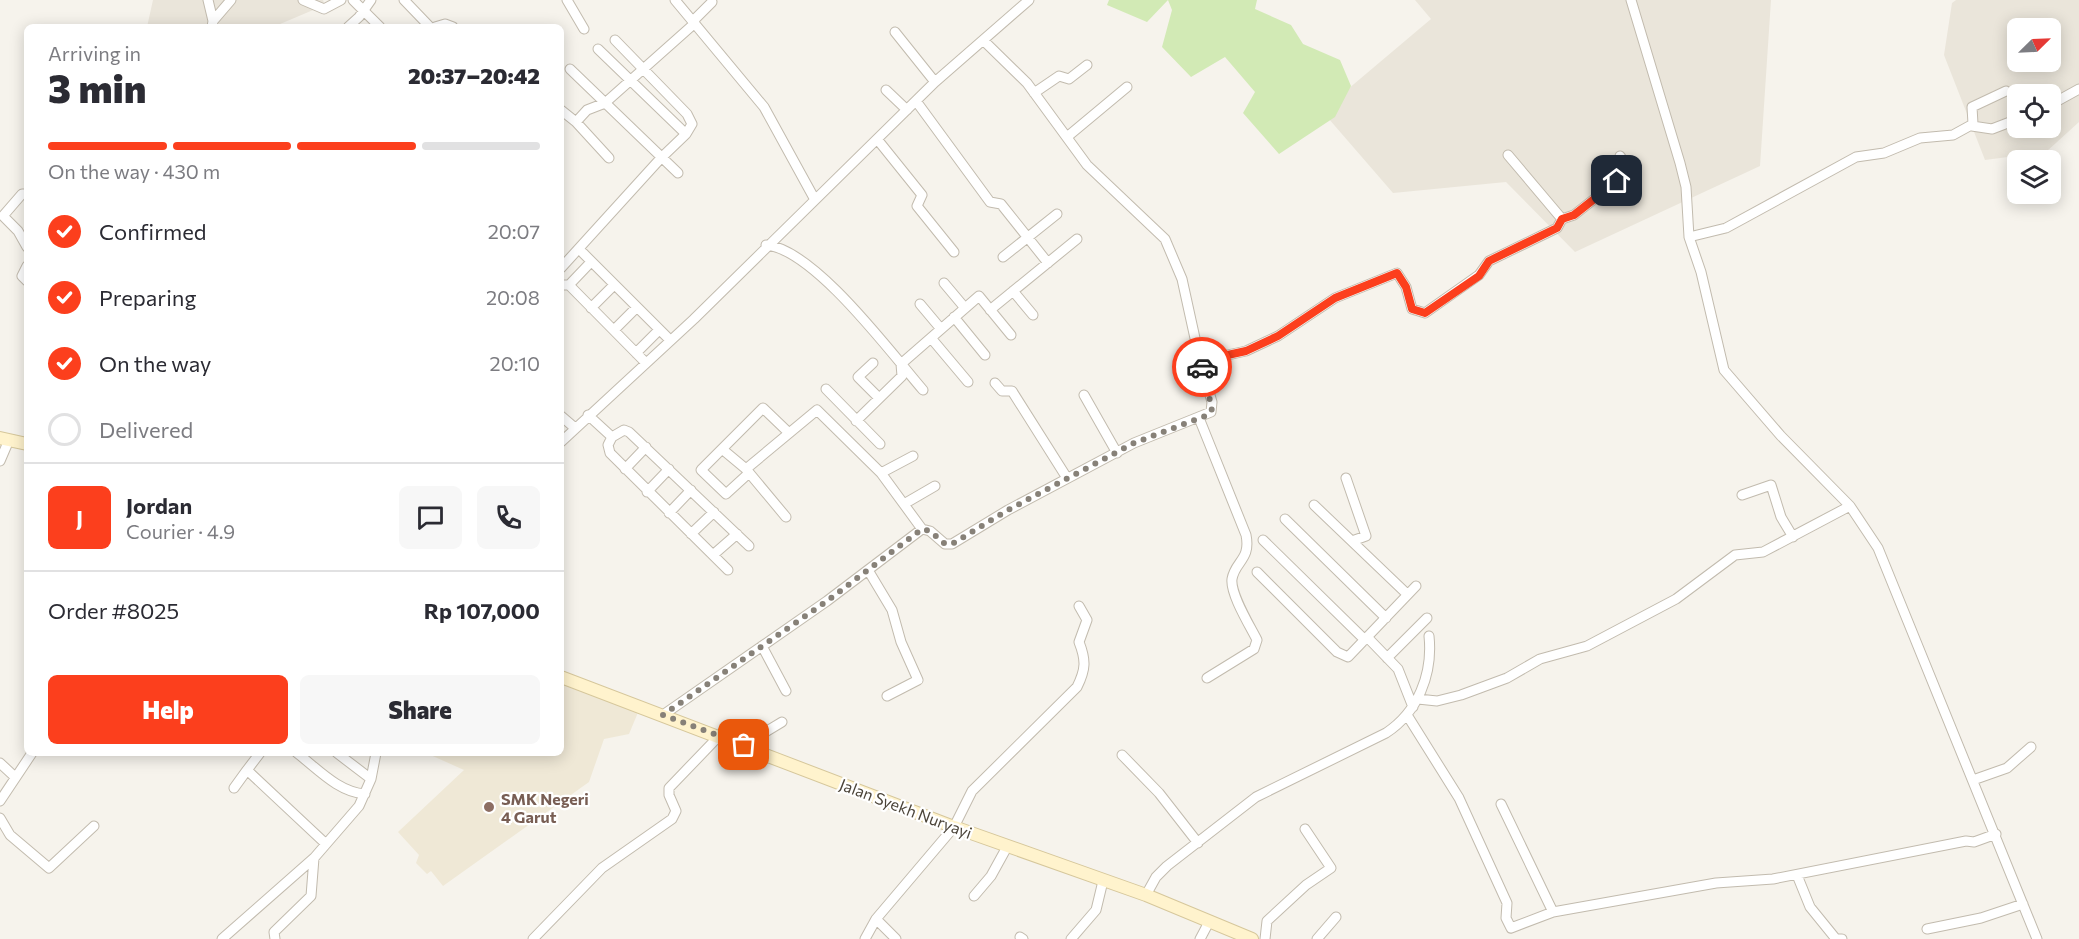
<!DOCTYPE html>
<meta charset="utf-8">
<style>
:root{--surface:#fff;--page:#f7f7f7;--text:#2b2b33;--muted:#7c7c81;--line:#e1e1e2;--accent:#fc3f1d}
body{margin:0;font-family:Commissioner,sans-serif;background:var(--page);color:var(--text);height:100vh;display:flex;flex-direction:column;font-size:22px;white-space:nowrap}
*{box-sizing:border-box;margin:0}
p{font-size:20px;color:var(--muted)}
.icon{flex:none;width:33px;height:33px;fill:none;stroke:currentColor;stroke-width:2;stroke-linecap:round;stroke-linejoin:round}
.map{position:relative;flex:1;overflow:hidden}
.details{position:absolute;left:24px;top:24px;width:540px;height:732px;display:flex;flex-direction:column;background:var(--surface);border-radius:9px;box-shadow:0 3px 15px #0003}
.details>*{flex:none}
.needle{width:39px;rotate:66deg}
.tools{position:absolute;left:2007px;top:18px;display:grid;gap:12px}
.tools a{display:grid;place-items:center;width:54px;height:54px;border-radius:9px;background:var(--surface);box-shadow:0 3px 15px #0003;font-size:30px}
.pin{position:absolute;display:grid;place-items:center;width:51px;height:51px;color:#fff;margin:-26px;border-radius:12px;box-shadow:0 3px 9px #0006}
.courier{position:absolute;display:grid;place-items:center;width:60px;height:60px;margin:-30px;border:4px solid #fc3f1d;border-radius:50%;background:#fff;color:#222;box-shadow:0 2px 8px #0007}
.headline em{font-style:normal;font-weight:800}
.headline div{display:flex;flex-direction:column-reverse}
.headline{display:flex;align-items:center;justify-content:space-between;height:102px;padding:0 24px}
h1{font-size:39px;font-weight:800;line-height:45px}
.bar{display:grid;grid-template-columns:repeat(4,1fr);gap:9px 6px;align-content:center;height:72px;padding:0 24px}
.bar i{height:8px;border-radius:4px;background:var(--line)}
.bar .selected{background:var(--accent)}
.bar p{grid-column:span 4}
.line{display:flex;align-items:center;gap:15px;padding:0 24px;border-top:2px solid var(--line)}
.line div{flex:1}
.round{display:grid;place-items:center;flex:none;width:63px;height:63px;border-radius:9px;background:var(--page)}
ol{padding:0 24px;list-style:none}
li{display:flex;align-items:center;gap:18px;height:66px}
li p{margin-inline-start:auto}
li .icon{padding:6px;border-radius:50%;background:var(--accent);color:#fff;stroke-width:4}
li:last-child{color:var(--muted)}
li i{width:33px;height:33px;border:3px solid var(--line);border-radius:50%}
.cta{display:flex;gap:12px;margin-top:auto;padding:12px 24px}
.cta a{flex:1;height:69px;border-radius:9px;background:var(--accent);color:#fff;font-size:24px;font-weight:800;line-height:69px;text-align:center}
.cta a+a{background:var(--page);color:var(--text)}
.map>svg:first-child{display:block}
.residential{fill:#eae5da;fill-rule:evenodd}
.education{fill:#efe8d6}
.green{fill:#d2eab5}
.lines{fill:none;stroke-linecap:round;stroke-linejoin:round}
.street-casing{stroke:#c2bbae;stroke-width:11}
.secondary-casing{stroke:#d6c79b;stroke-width:14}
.street{stroke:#fff;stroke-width:9}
.secondary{stroke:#fff3cd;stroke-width:12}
.done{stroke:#878178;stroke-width:6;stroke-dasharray:0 10.8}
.route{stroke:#fc3f1d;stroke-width:8}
.education-dot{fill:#8d6e63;stroke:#fff;stroke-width:2}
.labels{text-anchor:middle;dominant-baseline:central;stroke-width:4.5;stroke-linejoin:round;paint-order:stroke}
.education-label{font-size:16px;font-weight:bold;fill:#785e54;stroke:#fff;text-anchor:start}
.street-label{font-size:16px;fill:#4b4439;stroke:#fff}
</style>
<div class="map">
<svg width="2079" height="939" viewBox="0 0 2079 939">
<rect width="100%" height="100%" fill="#f6f3ec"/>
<path class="residential" d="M153,0H323L325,5L273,27H147Z
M1415,0H1771L1760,166L1575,252L1506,182L1393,193L1322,111L1431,19Z
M1956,0H2079V122L2046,152L1985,160L1944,55L1952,3ZM2018,28H2050V62H2018ZM2018,94H2050V128H2018Z"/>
<path class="education" d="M561,682L639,710L629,734L604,739L589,782L443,886L431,871L427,874L416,863L419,855L398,832L464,770L426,753H561Z"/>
<path class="green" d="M1109,0H1257L1255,9L1291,25L1303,44L1340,60L1351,86L1335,117L1279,154L1243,113L1255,92L1225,57L1191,77L1162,47L1172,10L1168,0L1147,22L1107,5Z"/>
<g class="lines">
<g class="street-casing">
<path id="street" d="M208,0L213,21
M303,0L324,9L341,0
M353,0L380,27
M404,0L430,27
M567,0L584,29
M675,0L764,107L814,198
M1631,0L1680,163L1686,187L1689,237L1701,272L1724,370L1781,436L1850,506L1878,548L2037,939
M693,21L712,2
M212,27L213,21L231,0
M348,27L359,17L371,0
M435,27L445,24L453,27
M895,32L935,82
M598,49L686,134
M570,69L678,173
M886,90L907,110
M1034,93L1059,76L1069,79L1087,65
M916,101L990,202L1001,204L1048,263
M2050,105L2079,89
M561,110L576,122L587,110L605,103L695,23
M576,122L609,158
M1972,126L1992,129L2018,119
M1067,137L1127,87
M877,139L922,195L917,206L954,252
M1508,155L1562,219
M27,194H22L3,216L18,231L27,247
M1689,237L1726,228L1856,157L1884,153L1920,138L1953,135L1973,124L1972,107L2006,91
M766,245C814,249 891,353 923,390
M583,253L670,340
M1003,257L1057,214
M27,266L22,276L27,281
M561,268L661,158L686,134L692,124L687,114L615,40
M944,283L965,308
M561,285H569L646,363
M569,285L590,263
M1013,291L1033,315
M920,304L941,329
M591,308L613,286
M990,310L1077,239
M954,317L985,355
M614,330L636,308
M931,338L968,382
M636,353L658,331
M1200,361L1246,351L1278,336L1335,298L1397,273L1406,287L1412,309L1425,313L1479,275L1489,261L1557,228L1562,219L1574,215L1627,173L1629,169L1620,156
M873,363L858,377L879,398
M995,383L1002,391H1012L1067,478
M826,389L880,444
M1084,395L1117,453
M588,415L612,437L608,445L610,453L728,570
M561,416L575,428
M1199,418L1246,535C1251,560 1235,561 1232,579C1230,594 1250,626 1257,640L1254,649L1207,678
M856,421L902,376L901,364L979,296L1011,335
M612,437L624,430L629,432L749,546
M561,442L694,319L935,82L1029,0
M722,449L746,469L786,517
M913,456L881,473L922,529
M0,461L9,440
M625,469L646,447
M746,469L817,410L881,473
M749,473L726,494L701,470L763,408L788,432
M1346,478L1366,536L1352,541
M647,492L669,469
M1742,495L1771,485L1781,517L1793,537
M904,504L935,486
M1314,505L1407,594
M669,513L691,490
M1285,519L1386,618
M691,534L714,512
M1263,540L1365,640
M713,555L737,534
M868,570L892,610L901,642L918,680L887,696
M1257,572L1337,652L1348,657L1416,586
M1368,638L1398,669L1413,707
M762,646L786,691
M1387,658L1427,618
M1418,699L1437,701L1461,695L1507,678L1540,659L1587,646L1676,599L1735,555L1763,552L1850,506
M663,715L827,601L922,529L930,531L945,544H952L1008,510L1134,443L1211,412L1212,402L1200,361L1182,279L1165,239L1087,165L1027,83L984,41
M1407,715L1459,798L1507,903L1506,918L1511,928L1553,912L1716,883L1773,879L1966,841L1974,842L1996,834
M744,745L782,722
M260,753L247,770L326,844
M297,753C318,769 338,792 365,794
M337,753L371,779
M1122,755L1159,793L1198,843
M0,763L15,777
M1973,780L2007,768L2031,747
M234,788L247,770
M0,801L32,753
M1501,804L1553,912
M0,818L10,835L49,868L94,826
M1797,875L1810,907L1836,939H1842
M1146,895L1156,877L1167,866L1256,797L1386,733C1418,712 1433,674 1429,636
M974,896L991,876L1007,847
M876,919L896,939
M1927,929L1981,918L2023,904
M1020,937L1023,939
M222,939L314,858
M275,939L274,932L311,896L314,858L359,806L371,779L376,753
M533,939L602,868L672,819L676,811L669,795V788L719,736
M865,939L876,919L954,827L972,791L1077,687C1086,669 1086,660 1079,642L1087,620L1079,606
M1071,939L1096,910L1103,881
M1200,939L1209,922
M1265,939L1267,921L1306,885L1331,868L1305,829
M1317,939L1336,917"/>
</g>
<g class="secondary-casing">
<path id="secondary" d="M0,438L27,444
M561,677L954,827L1146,895L1252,939"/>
</g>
<use href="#street" class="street"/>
<use href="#secondary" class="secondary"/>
</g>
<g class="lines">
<path class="done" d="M744,745L663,715L827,601L922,529L930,531L945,544H952L1008,510L1134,443L1208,415L1212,409L1202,367"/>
<path class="route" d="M1202,367L1200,361L1246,351L1278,336L1335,298L1397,273L1406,287L1412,309L1425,313L1479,276L1489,261L1557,228L1562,219L1574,215L1617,181"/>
</g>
<circle class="education-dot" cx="489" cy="807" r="6"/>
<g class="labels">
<g class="education-label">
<text x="501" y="798">SMK Negeri<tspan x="501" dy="18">4 Garut</tspan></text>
</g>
<g class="street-label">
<text transform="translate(906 808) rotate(21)">Jalan Syekh Nuryayi</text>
</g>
</g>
</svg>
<div class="tools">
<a><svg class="needle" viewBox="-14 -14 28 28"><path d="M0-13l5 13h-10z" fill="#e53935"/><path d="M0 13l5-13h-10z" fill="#7c7c81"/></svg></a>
<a><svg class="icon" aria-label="locate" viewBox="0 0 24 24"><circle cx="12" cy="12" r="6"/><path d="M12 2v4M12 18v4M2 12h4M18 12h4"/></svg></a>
<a><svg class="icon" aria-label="layers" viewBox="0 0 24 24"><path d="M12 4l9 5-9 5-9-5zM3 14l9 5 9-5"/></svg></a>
</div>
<div class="pin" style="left:744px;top:745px;background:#ea580c"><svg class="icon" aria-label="bag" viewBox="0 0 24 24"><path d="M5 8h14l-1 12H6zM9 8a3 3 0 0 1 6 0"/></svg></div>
<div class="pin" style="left:1617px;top:181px;background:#1f2937"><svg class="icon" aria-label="home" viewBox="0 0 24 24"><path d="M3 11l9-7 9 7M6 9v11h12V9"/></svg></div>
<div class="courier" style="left:1202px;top:367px"><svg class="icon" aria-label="car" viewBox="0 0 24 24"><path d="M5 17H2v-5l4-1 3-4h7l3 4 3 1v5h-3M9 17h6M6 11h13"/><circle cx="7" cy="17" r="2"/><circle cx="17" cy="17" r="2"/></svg></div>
<section class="details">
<div class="headline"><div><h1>3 min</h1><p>Arriving in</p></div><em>20:37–20:42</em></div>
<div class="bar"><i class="selected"></i><i class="selected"></i><i class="selected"></i><i></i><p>On the way · 430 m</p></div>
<ol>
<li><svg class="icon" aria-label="check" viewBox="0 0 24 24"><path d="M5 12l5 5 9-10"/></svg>Confirmed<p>20:07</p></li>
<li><svg class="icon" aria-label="check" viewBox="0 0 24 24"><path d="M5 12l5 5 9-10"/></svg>Preparing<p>20:08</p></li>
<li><svg class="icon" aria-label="check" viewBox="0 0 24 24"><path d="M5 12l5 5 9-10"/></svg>On the way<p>20:10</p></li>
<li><i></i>Delivered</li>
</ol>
<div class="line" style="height:108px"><b class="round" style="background:var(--accent);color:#fff">J</b><div><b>Jordan</b><p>Courier · 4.9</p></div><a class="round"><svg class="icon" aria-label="chat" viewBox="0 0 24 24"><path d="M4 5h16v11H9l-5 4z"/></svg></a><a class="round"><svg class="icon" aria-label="phone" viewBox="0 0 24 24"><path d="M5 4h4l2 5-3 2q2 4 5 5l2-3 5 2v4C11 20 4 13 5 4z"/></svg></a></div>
<div class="line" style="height:78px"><div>Order #8025</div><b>Rp 107,000</b></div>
<div class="cta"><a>Help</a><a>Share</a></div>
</section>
</div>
